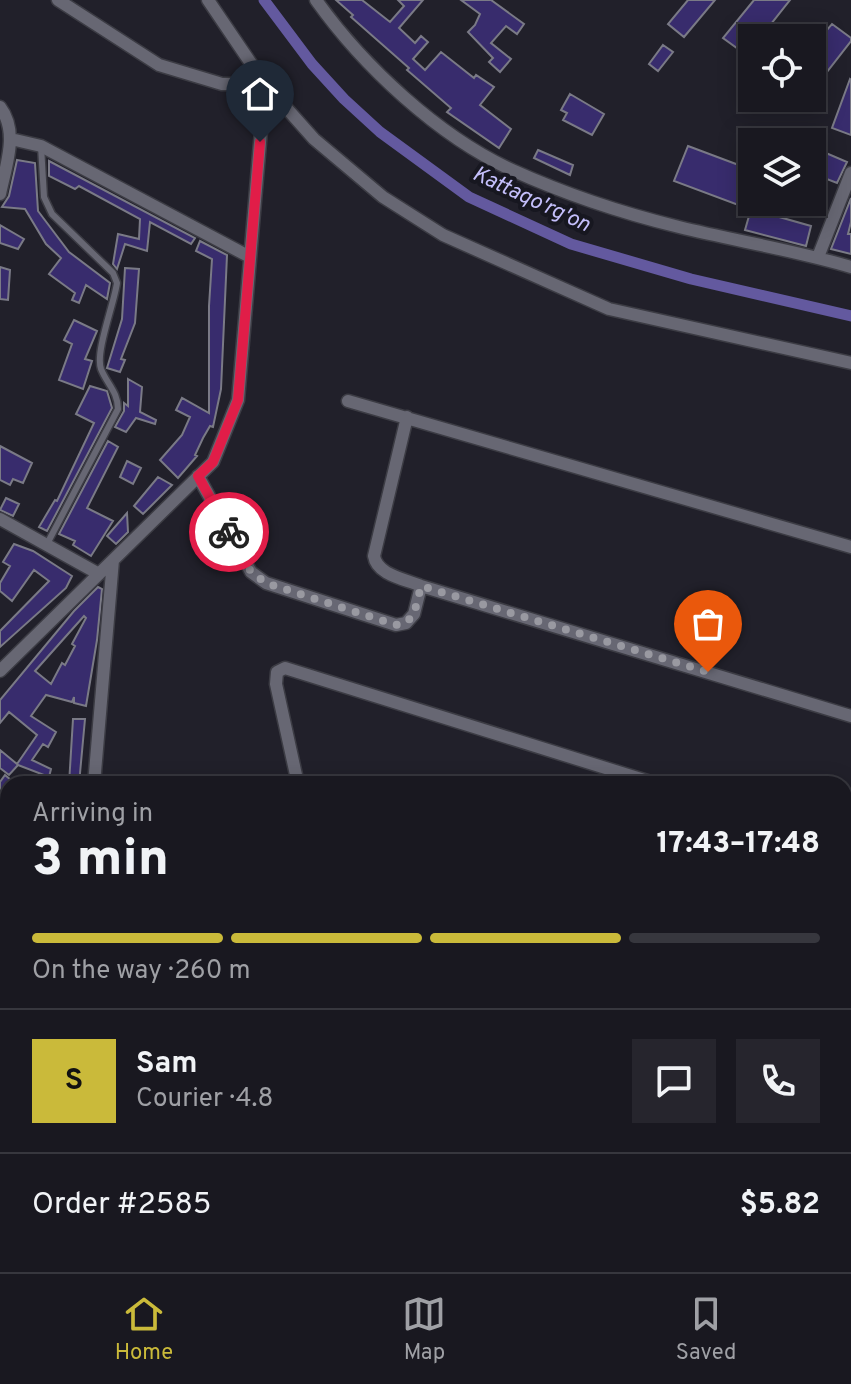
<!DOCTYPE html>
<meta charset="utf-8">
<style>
:root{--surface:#191820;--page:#26252d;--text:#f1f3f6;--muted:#9fa0a5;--line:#37373e;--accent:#caba3a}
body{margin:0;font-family:Overpass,sans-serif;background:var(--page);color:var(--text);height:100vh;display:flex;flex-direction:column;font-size:30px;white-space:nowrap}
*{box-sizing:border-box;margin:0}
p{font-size:26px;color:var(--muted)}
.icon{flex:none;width:44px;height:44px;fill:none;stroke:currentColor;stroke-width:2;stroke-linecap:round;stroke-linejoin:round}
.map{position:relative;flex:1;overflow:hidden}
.panel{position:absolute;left:0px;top:776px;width:852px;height:496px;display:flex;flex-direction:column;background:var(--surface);border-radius:24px 24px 0 0;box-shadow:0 4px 20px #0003,0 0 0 2px var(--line)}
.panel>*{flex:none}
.fabs{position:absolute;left:738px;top:24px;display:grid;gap:16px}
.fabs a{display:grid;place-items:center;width:88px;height:88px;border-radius:0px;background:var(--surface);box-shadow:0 4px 20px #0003,0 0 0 2px var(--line);font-size:40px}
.pin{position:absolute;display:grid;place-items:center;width:68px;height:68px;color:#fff;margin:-82px -34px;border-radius:50% 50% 50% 0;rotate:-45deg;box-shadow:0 0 8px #0007}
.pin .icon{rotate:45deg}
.courier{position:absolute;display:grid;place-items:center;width:80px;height:80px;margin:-40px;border:6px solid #e11d48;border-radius:50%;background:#fff;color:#222;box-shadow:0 2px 10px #0007}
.overview em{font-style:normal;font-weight:800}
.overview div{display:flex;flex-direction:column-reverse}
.overview{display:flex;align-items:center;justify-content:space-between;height:136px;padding:0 32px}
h1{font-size:52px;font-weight:800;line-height:60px}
.bar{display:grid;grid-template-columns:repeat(4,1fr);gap:12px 8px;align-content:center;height:96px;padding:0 32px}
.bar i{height:10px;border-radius:6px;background:var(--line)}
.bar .selected{background:var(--accent)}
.bar p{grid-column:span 4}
.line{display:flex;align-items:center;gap:20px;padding:0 32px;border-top:2px solid var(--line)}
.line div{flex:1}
.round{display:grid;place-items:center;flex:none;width:84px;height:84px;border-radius:0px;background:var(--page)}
.menu{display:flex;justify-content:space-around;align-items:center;height:112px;border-top:2px solid var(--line);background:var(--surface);font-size:22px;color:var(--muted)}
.menu a{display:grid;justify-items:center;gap:4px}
.menu .selected{color:var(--accent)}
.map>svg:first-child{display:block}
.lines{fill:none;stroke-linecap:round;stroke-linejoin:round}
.canal{stroke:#63599f;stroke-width:11}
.building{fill:#382c6d;stroke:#7a7a86;stroke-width:2;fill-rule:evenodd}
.lane-casing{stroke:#3c3c44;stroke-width:9}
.street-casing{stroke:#3c3c44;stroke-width:15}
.secondary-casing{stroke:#3c3c44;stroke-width:19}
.lane{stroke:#676773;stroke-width:6}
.street{stroke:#676773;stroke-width:12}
.secondary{stroke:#676773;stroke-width:16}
.done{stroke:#9999a1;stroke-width:8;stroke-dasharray:0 14.4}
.route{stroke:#e11d48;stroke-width:10}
.labels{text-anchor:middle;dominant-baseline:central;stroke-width:8;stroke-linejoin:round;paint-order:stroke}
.water-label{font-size:22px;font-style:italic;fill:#c4bffb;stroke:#171720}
</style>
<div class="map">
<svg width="851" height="1272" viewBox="0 0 851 1272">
<rect width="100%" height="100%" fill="#21202a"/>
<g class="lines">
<path class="canal" d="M264,0L312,64L344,99L380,132L469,197L571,244L691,279L851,316"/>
</g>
<path class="building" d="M336,0H362L390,22L404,6L398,0H423L399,28L415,43L421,36L428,42L413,59L425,70L441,52L474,78L476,75L494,87L480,105L511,129L499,148L447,112L451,108L407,70L409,68L351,17L353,15Z
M461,0H491L524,24L517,34L506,26L491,43L511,59L500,72L489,62L493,58L468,32L475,25L480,14Z
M688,0H715L684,37L668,24Z
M754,0H790L760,38H752V59L723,38Z
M832,24L851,38V41L812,91V47Z
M663,45L673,52L658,71L649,64Z
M850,79L851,80V135L832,128Z
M570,94L604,114L592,135L563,120L567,113L561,110Z
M688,146L752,170V179L741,206L674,181Z
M812,147L847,162L837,183L827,179L812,213Z
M538,150L573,165L570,175L534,158Z
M17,160L35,163L38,211L69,252L110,283L107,299L86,285L79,303L72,300L75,293L49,274L61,258L46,244L25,209L2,207L9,196Z
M49,161L195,238L191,244L150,222L147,251L125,244L117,269L113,264L118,234L139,239L140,219L79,186L75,189L49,176Z
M851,198V222L848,234H851V254L831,249Z
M751,209L811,226L806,246L745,230Z
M0,225L24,239L18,249L0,243Z
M200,241L227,255L221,389L213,427L210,426L203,438L195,455L197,456L178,478L160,460L182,435L190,417L176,410L182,398L209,413V306L212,259L196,251Z
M0,267L10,270L8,300L0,299Z
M125,268L139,269L135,323L121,359L125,360L120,372L107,368L122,319Z
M74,320L97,331L85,359L92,361L83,389L59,380L72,344L64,340Z
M128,379L142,387L140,412L156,420L155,424L136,418L126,432L115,427L124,411V403L128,406Z
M90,386L107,391L112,408L47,531L39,527L55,500L57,501L94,423L76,414Z
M108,441L118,447L87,508L113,521L91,556L73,545L75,541L59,534Z
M0,446L32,463L23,483L13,479L10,485L0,480Z
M127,461L141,468L133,484L120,477Z
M158,477L172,485L143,514L134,506Z
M6,498L19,504L13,516L0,510Z
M127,513L128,532L116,544L107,536Z
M14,544L33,551L72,576L66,588L0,647V631L49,581L34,570L12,601L0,591V583L10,566L3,562Z
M98,587L102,589L97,640L86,706L74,703V697L72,702L46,695L31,716L56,732L48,747L43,744L32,760L51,769L49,777L18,765L9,775L0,768V750L17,764L37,735L9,712L0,723V700L74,611ZM84,616L86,618L72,644L75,646L65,665L62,663L51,684L35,671Z
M73,719H85L79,784H69Z
M5,775L12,781L0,798V782Z
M0,801L8,811V831L0,822Z
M0,879L8,891V936L0,942Z
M8,995V1018L0,1026V1003Z
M0,1061L8,1070V1102L0,1092Z
M0,1136L8,1147V1163L0,1152Z
M18,1264H33V1272H17Z
M811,1264H831L827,1272H807Z"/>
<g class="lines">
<g class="lane-casing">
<path id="lane" d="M41,146L44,197L52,214L113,273L117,283C114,304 95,352 101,369C107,384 118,392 118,409L47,544
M844,1218L851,1221
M844,1261L851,1247
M302,1272L305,1264
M839,1272L843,1264"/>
</g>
<g class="street-casing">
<path id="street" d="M208,0L265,84L314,139L383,197L443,235L609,309L851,363
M316,0C363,66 438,136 512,170C565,194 622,213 679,227C736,241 794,250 851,267
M0,107C19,132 6,165 0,194
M11,139L41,146L250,257
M818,257L851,173
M348,401L851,547
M407,417L374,556C377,575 405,579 421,586L851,716
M198,476L251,572L266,583L396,625L406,623L414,614L421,586
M0,519L99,574
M0,671L213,462L238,400L265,84H222L159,65L58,0
M94,784L113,560
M298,784L276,684L277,672L285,668L657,784
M844,842L851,845
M844,1039L851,1036
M0,1107L8,1118
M213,1264L214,1272"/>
</g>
<g class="secondary-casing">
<path id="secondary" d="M0,849L8,861
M56,1272V1264"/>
</g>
<use href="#lane" class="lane"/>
<use href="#street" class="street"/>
<use href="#secondary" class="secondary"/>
</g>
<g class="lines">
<path class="done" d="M229,532L251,572L266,583L396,625L406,623L414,614L421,586L708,672"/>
<path class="route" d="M229,532L198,476L213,462L238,400L260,142"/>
</g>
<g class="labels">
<g class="water-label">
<text transform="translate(531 200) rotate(25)">Kattaqo'rg'on</text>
</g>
</g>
</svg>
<div class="fabs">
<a><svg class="icon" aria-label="locate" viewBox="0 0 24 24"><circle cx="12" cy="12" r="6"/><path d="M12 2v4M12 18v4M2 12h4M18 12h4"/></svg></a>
<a><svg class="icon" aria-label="layers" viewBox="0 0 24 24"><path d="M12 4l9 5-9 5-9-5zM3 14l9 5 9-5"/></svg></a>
</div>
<div class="pin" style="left:708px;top:672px;background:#ea580c"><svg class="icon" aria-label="bag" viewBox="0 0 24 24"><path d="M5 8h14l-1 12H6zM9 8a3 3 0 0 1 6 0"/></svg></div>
<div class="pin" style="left:260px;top:142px;background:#1f2937"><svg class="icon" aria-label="home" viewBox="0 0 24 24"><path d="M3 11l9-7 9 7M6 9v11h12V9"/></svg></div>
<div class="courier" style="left:229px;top:532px"><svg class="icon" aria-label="bike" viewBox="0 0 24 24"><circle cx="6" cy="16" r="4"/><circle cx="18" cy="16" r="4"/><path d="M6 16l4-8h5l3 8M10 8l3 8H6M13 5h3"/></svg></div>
<section class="panel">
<div class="overview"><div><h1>3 min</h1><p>Arriving in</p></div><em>17:43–17:48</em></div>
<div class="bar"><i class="selected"></i><i class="selected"></i><i class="selected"></i><i></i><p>On the way · 260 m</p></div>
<div class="line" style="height:144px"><b class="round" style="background:var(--accent);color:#111">S</b><div><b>Sam</b><p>Courier · 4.8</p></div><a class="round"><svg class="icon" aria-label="chat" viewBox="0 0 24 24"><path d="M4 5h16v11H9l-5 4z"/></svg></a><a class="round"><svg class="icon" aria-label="phone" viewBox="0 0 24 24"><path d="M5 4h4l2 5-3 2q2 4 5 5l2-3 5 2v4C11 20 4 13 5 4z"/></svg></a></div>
<div class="line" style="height:104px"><div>Order #2585</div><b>$5.82</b></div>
</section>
</div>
<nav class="menu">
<a class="selected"><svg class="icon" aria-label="home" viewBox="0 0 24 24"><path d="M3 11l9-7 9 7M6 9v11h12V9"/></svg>Home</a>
<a><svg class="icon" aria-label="map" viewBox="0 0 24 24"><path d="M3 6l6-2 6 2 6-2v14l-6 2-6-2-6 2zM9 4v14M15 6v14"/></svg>Map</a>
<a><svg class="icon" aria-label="saved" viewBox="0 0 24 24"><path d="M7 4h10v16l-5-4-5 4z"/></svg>Saved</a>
</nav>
